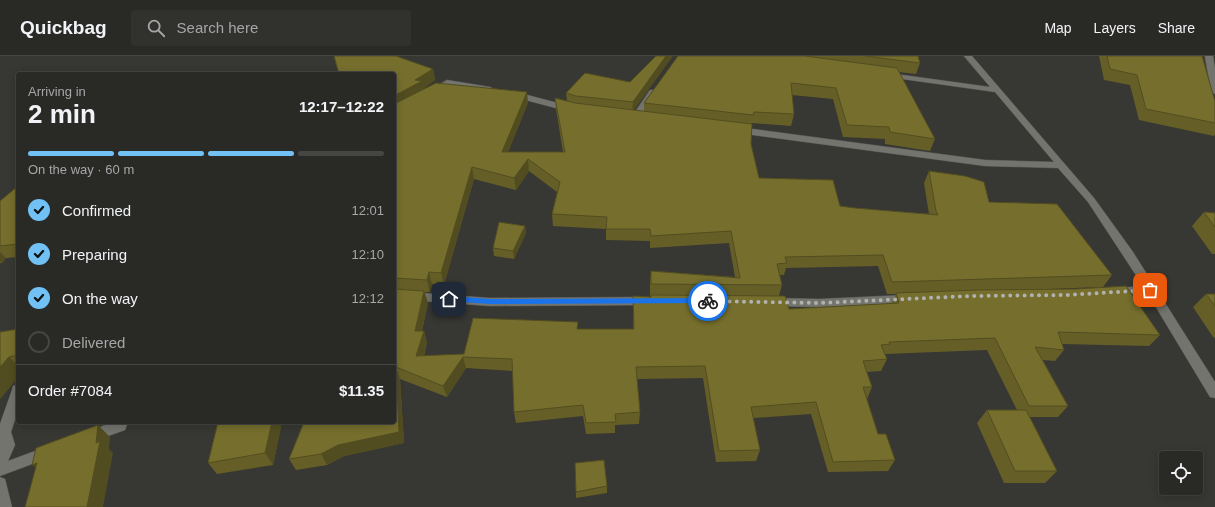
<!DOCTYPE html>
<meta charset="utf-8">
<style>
:root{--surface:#292926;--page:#31312e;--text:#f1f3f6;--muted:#a5a6a7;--line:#454543;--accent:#72c1f5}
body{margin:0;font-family:Arial,sans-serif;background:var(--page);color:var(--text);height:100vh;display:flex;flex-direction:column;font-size:15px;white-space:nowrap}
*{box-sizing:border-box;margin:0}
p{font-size:13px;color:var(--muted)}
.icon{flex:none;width:22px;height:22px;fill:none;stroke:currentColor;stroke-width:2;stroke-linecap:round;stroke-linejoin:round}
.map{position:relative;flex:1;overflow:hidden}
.panel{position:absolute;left:16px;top:16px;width:380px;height:352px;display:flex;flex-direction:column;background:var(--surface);border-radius:4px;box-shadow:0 2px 10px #0003,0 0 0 1px var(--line)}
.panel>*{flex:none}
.tools{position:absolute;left:1159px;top:395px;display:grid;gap:8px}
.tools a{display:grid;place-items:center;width:44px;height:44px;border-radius:4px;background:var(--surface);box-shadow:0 2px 10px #0003,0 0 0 1px var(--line);font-size:20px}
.pin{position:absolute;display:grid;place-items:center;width:34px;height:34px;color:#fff;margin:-17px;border-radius:8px;box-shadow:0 2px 6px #0006}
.courier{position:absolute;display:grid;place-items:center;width:40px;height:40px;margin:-20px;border:3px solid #1a73e8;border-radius:50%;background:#fff;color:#222;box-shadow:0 1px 5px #0007}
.headline em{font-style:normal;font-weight:700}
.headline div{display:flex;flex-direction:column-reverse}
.headline{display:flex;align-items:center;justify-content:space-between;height:68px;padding:0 12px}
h1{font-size:26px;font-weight:700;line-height:30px}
.bar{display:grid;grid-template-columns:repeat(4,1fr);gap:6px 4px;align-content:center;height:48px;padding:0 12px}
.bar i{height:5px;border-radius:3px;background:var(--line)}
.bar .current{background:var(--accent)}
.bar p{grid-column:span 4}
.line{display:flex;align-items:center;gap:10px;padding:0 12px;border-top:1px solid var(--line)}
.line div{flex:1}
ol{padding:0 12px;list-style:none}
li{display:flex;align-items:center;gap:12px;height:44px}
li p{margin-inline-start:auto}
li .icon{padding:4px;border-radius:50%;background:var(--accent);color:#111;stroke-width:4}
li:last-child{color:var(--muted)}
li i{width:22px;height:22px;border:2px solid var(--line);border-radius:50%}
header{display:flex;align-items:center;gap:24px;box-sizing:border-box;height:56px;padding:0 20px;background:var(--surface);border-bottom:1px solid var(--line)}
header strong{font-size:19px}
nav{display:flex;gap:22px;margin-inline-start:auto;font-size:14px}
.search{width:280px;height:36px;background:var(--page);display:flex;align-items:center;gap:10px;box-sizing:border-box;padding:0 14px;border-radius:4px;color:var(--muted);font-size:15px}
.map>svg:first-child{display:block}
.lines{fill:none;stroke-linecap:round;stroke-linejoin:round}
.minor-casing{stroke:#565552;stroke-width:1}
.minor{fill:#74746f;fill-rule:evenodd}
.wall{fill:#655f27;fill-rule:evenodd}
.shaded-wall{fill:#524d20}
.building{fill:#756e2d;stroke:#524d20}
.route{fill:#1a73e8}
.done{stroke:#b1b1ae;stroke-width:4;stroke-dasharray:0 7.2}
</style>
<header>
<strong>Quickbag</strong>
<div class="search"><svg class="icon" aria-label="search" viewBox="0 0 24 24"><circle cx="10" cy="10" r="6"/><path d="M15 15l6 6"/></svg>Search here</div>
<nav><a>Map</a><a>Layers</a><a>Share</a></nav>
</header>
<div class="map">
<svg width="1215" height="451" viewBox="0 0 1215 451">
<rect width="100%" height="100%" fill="#373733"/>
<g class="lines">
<g class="minor-casing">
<path id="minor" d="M964,0H972L1094,142L1133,196L1215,326V342L1210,341L1148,238L1116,240L1112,239L1110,236L1112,233L1116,232L1143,230L1088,146L1058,112L985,110L738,77L734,74L738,71L985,104L1054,106L995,36L888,21L884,19L888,17L990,31Z
M1205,0H1213L1215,13V38L1211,36Z
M447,24L490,31L494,33L490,35L451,29L438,37H432V33Z
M650,34H656L657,36L638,64H632L631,62Z
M510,36H516L573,51L574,53L573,55H567L510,40Z
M394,235L490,242L647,241L651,242L653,245L651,248L647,249L490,250L394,243Z
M907,239L911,240L913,243L911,246L907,247L819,251L772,250L768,249L766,246L768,243L772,242L819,243Z
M18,329V354L11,376L15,389L8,405L46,391L51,393L53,397L51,401L0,420V368L12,334L13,330Z
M114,366H128L125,374L91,386L86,384L84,380L86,376Z
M0,421L5,423L12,451H0Z"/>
</g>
<use href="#minor" class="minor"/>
</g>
<path class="wall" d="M678,0H918L920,7L916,18L899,16L935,83L930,95L885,88V83L843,81L833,43L792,39L794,58L791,70L752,67L751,88L759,122L840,150L855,152L929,158L924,127L929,115L989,146L1112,219L1103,231L1160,279L1149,290L1062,288L1064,294L1055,305L1043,304L1068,350L1058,361H1030L1057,415L1045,427H1004L977,367L987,354H1017L987,294L885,298L887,303L881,315L867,316L872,331L867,343L878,378L895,404L888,415L828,416L811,358L753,362L760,394L756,405L716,406L703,322L637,323L640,356L639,368L615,369V377L586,378L583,360L516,367L514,356L513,315L466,312L447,341L400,323L404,387L344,400L327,409L296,414L289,403L394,366V18L433,13L435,24L424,32V33L528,47L508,96H563L556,53L555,42L567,45L566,37L630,26L634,54L644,55V47ZM529,115L557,136L552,158L553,170L606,173V184L650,185V192L729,187L735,221L651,215L650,227V240H651V241L633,240V273H579L464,298L424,300L427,287L424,275H422L428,247L425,236H430L432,228L444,229L474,123L516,134ZM878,210L887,238H896L891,248L789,253L779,240L782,229L780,219H784L786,212ZM1098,231L1076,233H1050Z
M1099,0H1202L1215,45V78L1214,80L1139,64L1130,29L1104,24Z
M18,130V201L6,202L2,207H0V145Z
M1204,156L1215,157V198H1212L1192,170Z
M525,170L526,177L514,203L494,200L493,192Z
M1206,238H1215V282L1213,281L1193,251Z
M18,273V321L0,343V276Z
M162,366H192L165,369Z
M218,366H282L273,409L217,418L208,407Z
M607,430V437L576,442V436Z"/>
<path class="shaded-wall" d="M666,0H673L632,57L633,46Z
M433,13L435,24L424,32L425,36L394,53V40L415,24Z
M527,36L528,47L503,108L502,96Z
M528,103L529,115L516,134L514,122Z
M472,111L474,123L444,229L441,217Z
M525,170L526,177L514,203L513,195Z
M0,196L6,202L2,207L0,205Z
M429,216L432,228L430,236L427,224Z
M424,235L428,247L419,287L415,275Z
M424,275L427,287L420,312L416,300Z
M9,301L18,309V321L0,343V311Z
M463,301L466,312L447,341L443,330Z
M396,311L400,323L404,387L344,400L327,409L321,398Z
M272,366H282L273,409L265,397Z
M98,369L110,381L109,393L113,397L103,451H87Z
M37,407L47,420L32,409Z"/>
<path class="building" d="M334,0H396L433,13L415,24L422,25L394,40V18H339Z
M656,0H666L633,46L576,40L566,37L585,17L630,26Z
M678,0H805L897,12L935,83L890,76L889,71L847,69L836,32L791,27L794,58L754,56L753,59L644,47Z
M865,0H918L920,7Z
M1107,0H1202L1215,45V67L1146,53L1137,19L1110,13Z
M436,27L527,36L502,96H565L555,42L575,47L752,68L751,88L759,122L833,124L840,150L855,152L938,159L936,155L929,115L965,120L984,126L989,146L1057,148L1112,219L892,226L883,199L785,201L787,207L777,208L782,229L651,228V215L740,222L731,175L651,180L650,173H606L607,161L552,158L560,126L528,103L514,122L472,111L441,217L429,216L427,224L394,222V48Z
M18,130V188L0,190V145Z
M1204,156L1215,157V171Z
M499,166L525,170L513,195L493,192Z
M1126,230L1160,279L1058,276L1064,294L1035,291L1068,350H1029L995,282L889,286L890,288L881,289L887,303L863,305L872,331H863L878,378H886L895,404L833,406L816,346L751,351L760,394L719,395L705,310L636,311L640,356L615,358L616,366L586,367L583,349L514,356L512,303L463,301L443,330L396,311L399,376L338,389L321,398L289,403L304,366H394V233L424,235L415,275H424L416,300L464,298L473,262L578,266L577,273H634L633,240L651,241V239L785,240L789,253L899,247L896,237L978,234L1076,233Z
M1206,238H1215V250Z
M18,273V299L9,301L0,311V276Z
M987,354H1026L1057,415H1015Z
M218,366H272L265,397L208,407Z
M98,369L96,387L100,385L87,451H25L37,407L32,409L36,392Z
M604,404L607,430L576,436L575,407Z"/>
<path class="route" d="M449,240L490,243L708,242L711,245L708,247L490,248L449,245L446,243Z"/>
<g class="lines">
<path class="done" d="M708,245L819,247L971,240L1067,239L1150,234"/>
</g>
</svg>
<div class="tools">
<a><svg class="icon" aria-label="locate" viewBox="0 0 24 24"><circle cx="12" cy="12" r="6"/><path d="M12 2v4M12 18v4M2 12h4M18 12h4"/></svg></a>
</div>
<div class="pin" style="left:1150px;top:234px;background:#ea580c"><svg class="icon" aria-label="bag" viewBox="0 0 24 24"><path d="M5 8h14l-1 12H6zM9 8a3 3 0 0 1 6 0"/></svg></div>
<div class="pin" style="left:449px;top:243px;background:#1f2937"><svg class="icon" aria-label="home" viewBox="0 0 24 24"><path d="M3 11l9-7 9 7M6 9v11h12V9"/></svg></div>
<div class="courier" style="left:708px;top:245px"><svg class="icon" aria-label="bike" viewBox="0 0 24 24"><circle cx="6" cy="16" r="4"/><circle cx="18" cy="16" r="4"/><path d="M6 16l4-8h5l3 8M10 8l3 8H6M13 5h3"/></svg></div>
<section class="panel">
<div class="headline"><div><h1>2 min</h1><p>Arriving in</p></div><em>12:17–12:22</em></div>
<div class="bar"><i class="current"></i><i class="current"></i><i class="current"></i><i></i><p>On the way · 60 m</p></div>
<ol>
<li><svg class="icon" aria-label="check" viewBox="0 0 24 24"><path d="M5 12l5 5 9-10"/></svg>Confirmed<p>12:01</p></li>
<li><svg class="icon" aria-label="check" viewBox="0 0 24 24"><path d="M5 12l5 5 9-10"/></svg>Preparing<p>12:10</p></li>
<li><svg class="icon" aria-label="check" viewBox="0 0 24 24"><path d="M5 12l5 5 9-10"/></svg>On the way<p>12:12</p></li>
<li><i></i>Delivered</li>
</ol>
<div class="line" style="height:52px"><div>Order #7084</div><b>$11.35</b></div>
</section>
</div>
